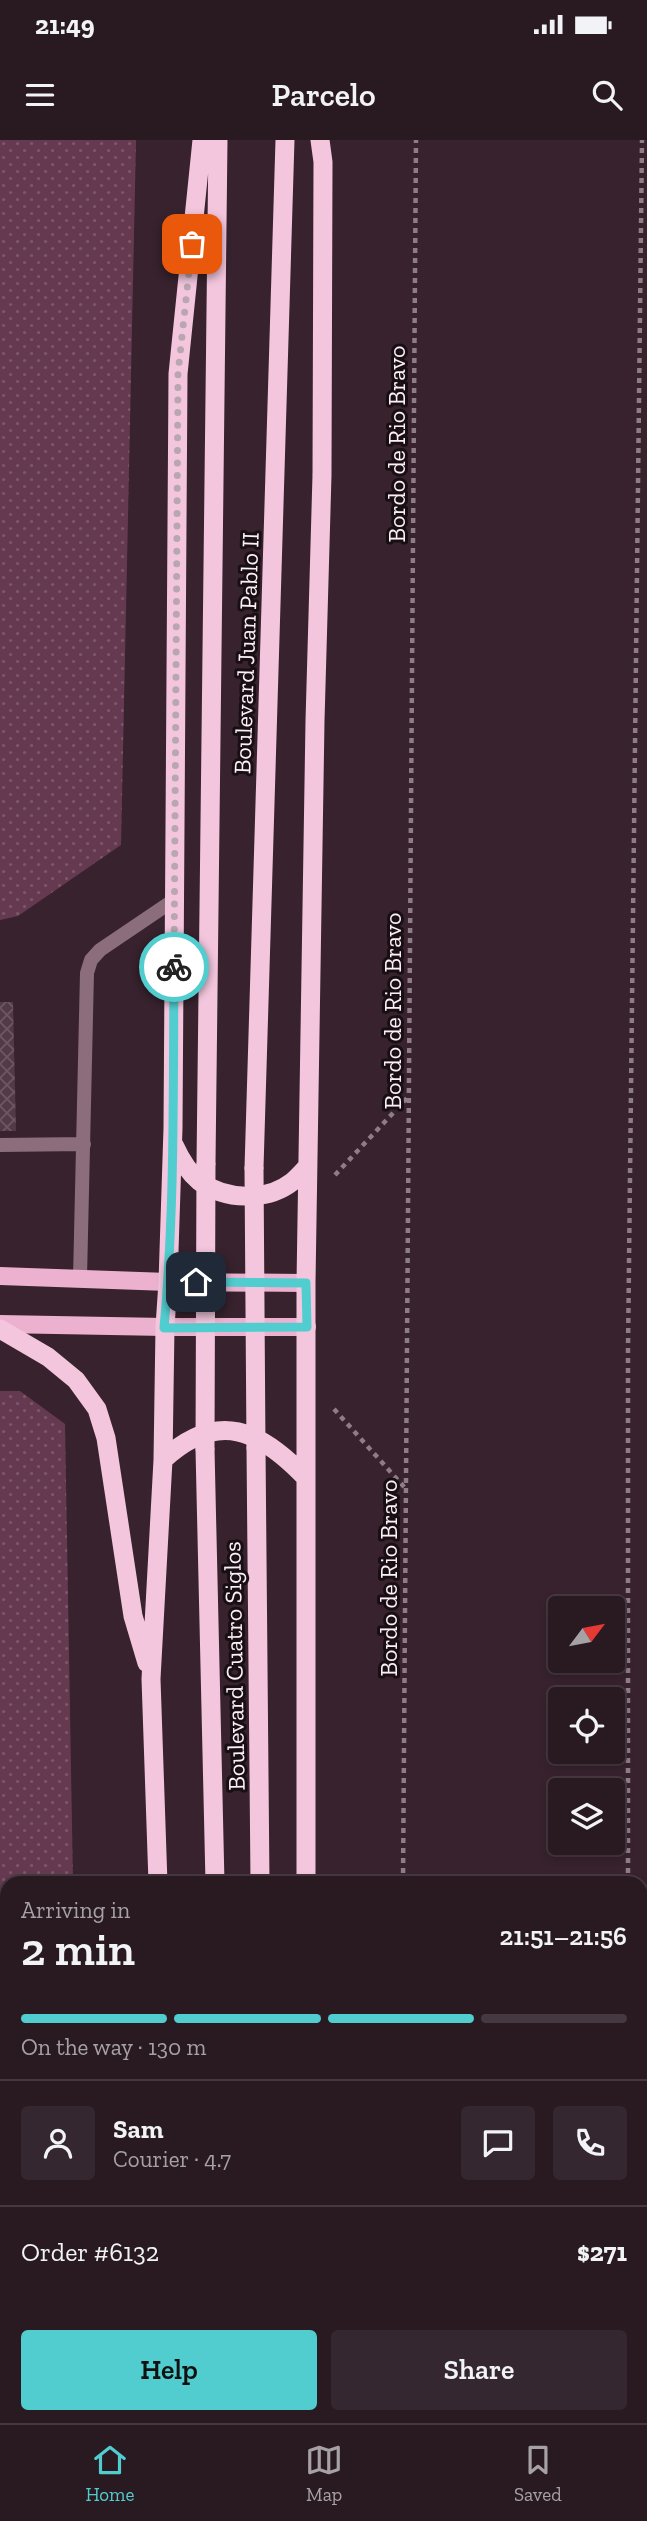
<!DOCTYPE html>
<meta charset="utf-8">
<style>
:root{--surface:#291a22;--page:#35272f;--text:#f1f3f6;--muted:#a5a1a5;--line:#453840;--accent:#52cdcf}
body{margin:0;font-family:"Zilla Slab",serif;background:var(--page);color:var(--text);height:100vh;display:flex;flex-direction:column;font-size:26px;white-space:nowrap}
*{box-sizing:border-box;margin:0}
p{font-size:23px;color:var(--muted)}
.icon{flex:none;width:38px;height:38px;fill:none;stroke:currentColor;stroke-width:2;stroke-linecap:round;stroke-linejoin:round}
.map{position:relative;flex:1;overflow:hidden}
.panel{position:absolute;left:0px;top:1736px;width:648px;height:548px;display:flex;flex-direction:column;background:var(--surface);border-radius:21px 21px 0 0;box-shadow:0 4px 10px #0003,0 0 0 2px var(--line)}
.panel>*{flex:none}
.needle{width:46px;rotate:58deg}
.tools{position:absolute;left:548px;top:1456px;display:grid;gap:14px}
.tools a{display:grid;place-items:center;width:77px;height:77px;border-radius:7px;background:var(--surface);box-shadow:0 4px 10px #0003,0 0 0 2px var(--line);font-size:35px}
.pin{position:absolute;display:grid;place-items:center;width:60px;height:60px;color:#fff;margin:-30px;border-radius:14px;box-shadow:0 4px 10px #0006}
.courier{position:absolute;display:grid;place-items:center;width:70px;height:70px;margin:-35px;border:5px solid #52cdcf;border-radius:50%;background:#fff;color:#222;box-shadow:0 2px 9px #0007}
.overview em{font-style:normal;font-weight:600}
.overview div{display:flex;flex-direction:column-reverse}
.overview{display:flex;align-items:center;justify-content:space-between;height:119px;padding:0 21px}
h1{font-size:46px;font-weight:600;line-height:52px}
.bar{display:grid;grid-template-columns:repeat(4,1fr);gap:10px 7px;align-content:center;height:84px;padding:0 21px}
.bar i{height:9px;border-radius:5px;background:var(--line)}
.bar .selected{background:var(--accent)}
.bar p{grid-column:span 4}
.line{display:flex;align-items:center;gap:18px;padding:0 21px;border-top:2px solid var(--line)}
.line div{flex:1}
.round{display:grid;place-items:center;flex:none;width:74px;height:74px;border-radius:7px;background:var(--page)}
.button{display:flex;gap:14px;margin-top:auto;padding:14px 21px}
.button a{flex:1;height:80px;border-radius:7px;background:var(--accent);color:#111;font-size:28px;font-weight:600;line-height:80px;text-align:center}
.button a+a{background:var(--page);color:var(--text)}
.status{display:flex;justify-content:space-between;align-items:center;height:49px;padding:0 35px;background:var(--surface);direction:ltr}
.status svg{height:19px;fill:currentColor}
header{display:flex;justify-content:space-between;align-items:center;height:91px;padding:0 21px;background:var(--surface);font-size:32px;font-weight:600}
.menu{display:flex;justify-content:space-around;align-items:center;height:98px;border-top:2px solid var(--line);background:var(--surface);font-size:19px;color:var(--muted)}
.menu a{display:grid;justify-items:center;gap:4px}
.menu .selected{color:var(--accent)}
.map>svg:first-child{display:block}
.grass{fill:url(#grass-dots)}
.building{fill:url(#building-cross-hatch)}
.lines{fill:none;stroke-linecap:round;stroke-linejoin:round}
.path{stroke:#8e7c86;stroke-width:4.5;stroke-dasharray:5 5;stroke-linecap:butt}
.service{stroke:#8b6d7c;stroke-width:14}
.primary{stroke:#edb1d0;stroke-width:18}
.trunk{stroke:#f3c6dd;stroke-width:19}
.trunk-bridge{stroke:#f3c6dd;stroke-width:19}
.done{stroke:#b8a7b0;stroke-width:7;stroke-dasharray:0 12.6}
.route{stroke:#52cdcf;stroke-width:9}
.labels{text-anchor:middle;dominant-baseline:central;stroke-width:6;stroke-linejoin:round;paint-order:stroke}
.street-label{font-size:24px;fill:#fdeff6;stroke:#180f14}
</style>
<div class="status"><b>21:49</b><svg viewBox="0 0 49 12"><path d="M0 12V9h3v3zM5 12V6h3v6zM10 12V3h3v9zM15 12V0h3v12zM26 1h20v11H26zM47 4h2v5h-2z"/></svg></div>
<header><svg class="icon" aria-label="menu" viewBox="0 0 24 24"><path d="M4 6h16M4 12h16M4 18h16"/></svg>Parcelo<svg class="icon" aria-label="search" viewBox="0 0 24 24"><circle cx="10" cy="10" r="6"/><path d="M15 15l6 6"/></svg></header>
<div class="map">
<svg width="647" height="2283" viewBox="0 0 647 2283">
<defs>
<pattern id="grass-dots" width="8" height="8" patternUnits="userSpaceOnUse" patternTransform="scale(1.75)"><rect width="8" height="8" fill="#653a51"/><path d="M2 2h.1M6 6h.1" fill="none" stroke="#7c576b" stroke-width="1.8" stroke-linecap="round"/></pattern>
<pattern id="building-cross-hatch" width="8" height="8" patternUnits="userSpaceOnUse" patternTransform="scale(1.75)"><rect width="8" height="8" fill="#523b47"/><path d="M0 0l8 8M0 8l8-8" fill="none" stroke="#6c5862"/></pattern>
</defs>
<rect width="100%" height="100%" fill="#37222d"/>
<path class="grass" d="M0,0H136L121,705L18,776L0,780Z
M0,1251H20L65,1284L73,1743H7V2277H82V2283H0Z"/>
<path class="building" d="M0,862H13L16,991H0Z"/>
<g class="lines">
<path class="path" d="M335,1035L408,957
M334,1269L405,1348
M403,1743L416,0
M628,1743V1210L642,0
M399,2283V2277
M627,2283V2277"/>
<path class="service" d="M0,1005L84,1004
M80,1138L87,833L91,820L100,810L174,760"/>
<path class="primary" d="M0,1136L168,1142L306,1143
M0,1184L165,1187H307"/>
<path class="trunk" d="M174,1005C180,1018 187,1031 199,1041C225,1060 266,1062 292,1042C298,1037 303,1031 308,1026
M206,1024L218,0
M254,1028L285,0
M0,1189L48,1217L76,1240L97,1269L106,1298L133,1476L147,1523
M256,1308L260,1743
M205,1309L215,1743
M163,1320C218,1269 260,1290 306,1338
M158,1743L151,1539L163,1320L165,1187L168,1142L173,988L178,234L202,0
M306,1743V1143L315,581L322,335L323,22L320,0
M169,2277V2283
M265,2277V2283
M207,2283V2277
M301,2283V2277"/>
<path class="trunk-bridge" d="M254,1028L256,1308
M205,1309L206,1024"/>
</g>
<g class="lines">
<path class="done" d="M174,827L178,233L192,104"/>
<path class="route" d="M174,827C173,947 175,1068 164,1188L307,1187L306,1143L196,1142"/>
</g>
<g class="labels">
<g class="street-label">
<text transform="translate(396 304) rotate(-90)">Bordo de Rio Bravo</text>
<text transform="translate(246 513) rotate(-88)">Boulevard Juan Pablo II</text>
<text transform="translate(392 871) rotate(-90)">Bordo de Rio Bravo</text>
<text transform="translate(388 1438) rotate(-90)">Bordo de Rio Bravo</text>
<text transform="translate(234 1526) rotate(-91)">Boulevard Cuatro Siglos</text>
</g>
</g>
</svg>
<div class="tools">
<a><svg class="needle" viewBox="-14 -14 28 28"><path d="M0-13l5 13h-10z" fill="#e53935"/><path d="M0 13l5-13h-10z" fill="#a5a1a5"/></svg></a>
<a><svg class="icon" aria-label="locate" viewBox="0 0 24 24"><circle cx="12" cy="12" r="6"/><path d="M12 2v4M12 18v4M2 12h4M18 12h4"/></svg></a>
<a><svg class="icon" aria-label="layers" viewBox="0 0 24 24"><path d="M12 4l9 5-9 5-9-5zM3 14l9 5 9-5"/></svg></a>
</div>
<div class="pin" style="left:192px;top:104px;background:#ea580c"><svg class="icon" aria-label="bag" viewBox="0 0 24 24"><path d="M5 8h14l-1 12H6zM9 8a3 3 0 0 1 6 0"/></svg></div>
<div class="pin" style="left:196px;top:1142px;background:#1f2937"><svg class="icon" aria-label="home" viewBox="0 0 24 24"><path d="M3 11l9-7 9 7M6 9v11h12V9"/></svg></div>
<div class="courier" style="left:174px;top:827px"><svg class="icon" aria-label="bike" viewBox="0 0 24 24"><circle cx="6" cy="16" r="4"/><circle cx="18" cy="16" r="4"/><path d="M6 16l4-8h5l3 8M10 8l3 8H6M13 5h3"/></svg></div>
<section class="panel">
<div class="overview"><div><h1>2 min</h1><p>Arriving in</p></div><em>21:51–21:56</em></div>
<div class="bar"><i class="selected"></i><i class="selected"></i><i class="selected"></i><i></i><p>On the way · 130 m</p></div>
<div class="line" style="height:126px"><a class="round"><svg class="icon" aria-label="person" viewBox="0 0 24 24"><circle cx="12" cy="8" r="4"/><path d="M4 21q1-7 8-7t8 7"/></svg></a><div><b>Sam</b><p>Courier · 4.7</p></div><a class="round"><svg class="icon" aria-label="chat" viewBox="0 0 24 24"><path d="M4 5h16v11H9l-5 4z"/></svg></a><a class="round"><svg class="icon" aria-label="phone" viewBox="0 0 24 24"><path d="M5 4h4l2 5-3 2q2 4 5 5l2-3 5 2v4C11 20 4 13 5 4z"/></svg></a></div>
<div class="line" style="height:91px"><div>Order #6132</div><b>$271</b></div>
<div class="button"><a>Help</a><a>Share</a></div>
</section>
</div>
<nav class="menu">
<a class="selected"><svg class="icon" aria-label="home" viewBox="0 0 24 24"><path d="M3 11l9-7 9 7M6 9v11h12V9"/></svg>Home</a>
<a><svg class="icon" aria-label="map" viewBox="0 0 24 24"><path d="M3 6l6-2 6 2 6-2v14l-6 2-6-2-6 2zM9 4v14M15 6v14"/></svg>Map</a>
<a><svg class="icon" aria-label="saved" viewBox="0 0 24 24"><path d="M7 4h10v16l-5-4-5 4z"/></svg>Saved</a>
</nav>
